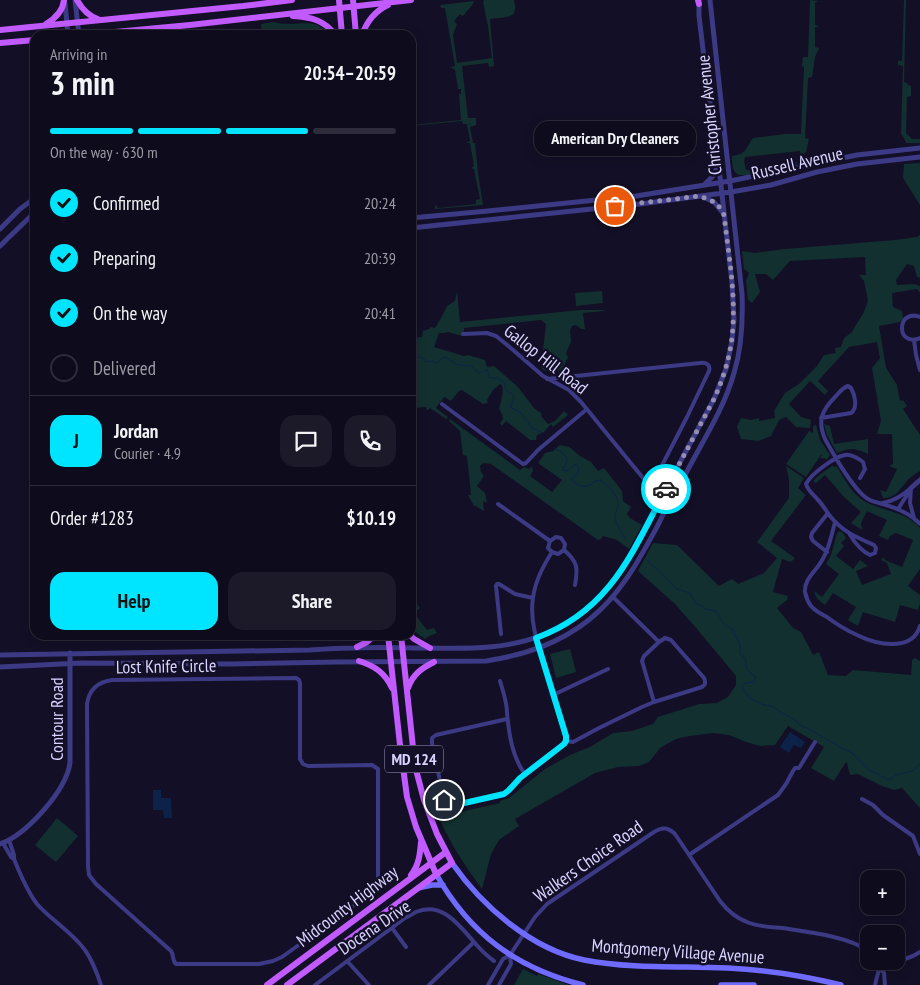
<!DOCTYPE html>
<meta charset="utf-8">
<style>
:root{--surface:#0e0b1c;--page:#1c1929;--text:#f1f3f6;--muted:#9b9ba3;--line:#2e2b3b;--accent:#00e5ff}
body{margin:0;font-family:"PT Sans Narrow",sans-serif;background:var(--page);color:var(--text);height:100vh;display:flex;flex-direction:column;font-size:19px;white-space:nowrap}
*{box-sizing:border-box;margin:0}
p{font-size:16px;color:var(--muted)}
.icon{flex:none;width:28px;height:28px;fill:none;stroke:currentColor;stroke-width:2;stroke-linecap:round;stroke-linejoin:round}
.map{position:relative;flex:1;overflow:hidden}
.sheet{position:absolute;left:30px;top:30px;width:386px;height:610px;display:flex;flex-direction:column;background:var(--surface);border-radius:15px;box-shadow:0 2px 12px #0003,0 0 0 1px var(--line)}
.sheet>*{flex:none}
.buttons{position:absolute;left:860px;top:870px;display:grid;gap:10px}
.buttons a{display:grid;place-items:center;width:45px;height:45px;border-radius:10px;background:var(--surface);box-shadow:0 2px 12px #0003,0 0 0 1px var(--line);font-size:25px}
.pin{position:absolute;display:grid;place-items:center;width:42px;height:42px;color:#fff;margin:-21px;border:2px solid #fff;border-radius:50%;box-shadow:0 1px 5px #0007}
.courier{position:absolute;display:grid;place-items:center;width:50px;height:50px;margin:-25px;border:4px solid #00e5ff;border-radius:50%;background:#fff;color:#222;box-shadow:0 1px 6px #0007}
.bubble{position:absolute;height:35px;border-radius:15px;background:var(--surface);box-shadow:0 2px 12px #0003,0 0 0 1px var(--line);font-size:16px;font-weight:600;line-height:35px;text-align:center}
.overview em{font-style:normal;font-weight:600}
.overview div{display:flex;flex-direction:column-reverse}
.overview{display:flex;align-items:center;justify-content:space-between;height:85px;padding:0 20px}
h1{font-size:32px;font-weight:600;line-height:38px}
.bar{display:grid;grid-template-columns:repeat(4,1fr);gap:8px 5px;align-content:center;height:60px;padding:0 20px}
.bar i{height:6px;border-radius:4px;background:var(--line)}
.bar .current{background:var(--accent)}
.bar p{grid-column:span 4}
.line{display:flex;align-items:center;gap:12px;padding:0 20px;border-top:1px solid var(--line)}
.line div{flex:1}
.round{display:grid;place-items:center;flex:none;width:52px;height:52px;border-radius:15px;background:var(--page)}
ol{padding:0 20px;list-style:none}
li{display:flex;align-items:center;gap:15px;height:55px}
li p{margin-inline-start:auto}
li .icon{padding:5px;border-radius:50%;background:var(--accent);color:#111;stroke-width:4}
li:last-child{color:var(--muted)}
li i{width:28px;height:28px;border:2px solid var(--line);border-radius:50%}
.cta{display:flex;gap:10px;margin-top:auto;padding:10px 20px}
.cta a{flex:1;height:58px;border-radius:15px;background:var(--accent);color:#111;font-size:20px;font-weight:600;line-height:58px;text-align:center}
.cta a+a{background:var(--page);color:var(--text)}
.map>svg:first-child{display:block}
.green{fill:#12302f}
.water{fill:#0c2248}
.lines{fill:none;stroke-linecap:round;stroke-linejoin:round}
.stream{stroke:#0c2248;stroke-width:1}
.minor{stroke:#3d3a85;stroke-width:4}
.tertiary{stroke:#3d3a85;stroke-width:5}
.secondary{stroke:#6f6bff;stroke-width:5.5}
.primary{stroke:#c25bff;stroke-width:6}
.done{stroke:#948fb3;stroke-width:5;stroke-dasharray:0 9}
.route{stroke:#00e5ff;stroke-width:6}
.labels{text-anchor:middle;dominant-baseline:central;stroke-width:5;stroke-linejoin:round;paint-order:stroke}
.shield{fill:#130f26;stroke:#9e99be;stroke-width:1}
.shield-label{font-size:16px;font-weight:bold;fill:#d9d4ff}
.street-label{font-size:18px;fill:#d9d4ff;stroke:#130f26}
</style>
<div class="map">
<svg width="920" height="985" viewBox="0 0 920 985">
<rect width="100%" height="100%" fill="#130f26"/>
<path class="green" d="M484,0H514C515,4 516,9 514,13C512,18 495,18 490,19L494,66L489,67L488,63L462,66L468,118H476V125L470,127L473,143H475L478,173L483,205L435,209V206L436,205L438,208L476,204V200L480,199L474,169L471,168L474,166L470,143H466L470,141L467,124H463L462,121L411,126V125L461,120L459,94H461V89H458L455,70L450,67L455,66L445,8H441L440,5L474,1L473,4L464,15L462,16L460,14L454,21L457,24L453,35L457,63L492,58L488,26L483,2Z
M810,0L818,1L815,3V25L819,26L818,27H815V47L819,48L815,57L812,77L808,78L805,138L809,139L806,152L802,155H800V151L745,157L744,161L746,170L778,167L779,163L802,162C793,166 745,179 737,174C732,171 732,162 732,156C747,154 745,149 753,138L785,134H801L804,67L802,66L803,57H808Z
M904,0H906L904,82L907,83L908,85L911,86V96L907,97L906,133L912,139H920V143H906L904,138L901,134L903,66L898,65V61H902Z
M273,22C278,23 284,24 289,24C306,24 317,19 330,35H262L261,24Z
M920,163V205L903,178L904,164Z
M920,235V278L917,277L914,266L907,264L896,280L897,285L914,284L920,286V293L917,289L892,293L893,307L902,311L903,318L900,322L879,326L886,368L897,385L900,401L903,400L907,406L903,409L920,435V471C915,474 910,477 907,481C899,490 896,498 883,498L880,490L886,492L897,469L889,466L893,464L892,434H877L881,421L872,368L880,358L877,342L849,347L818,381L828,391L825,395L810,381L789,404L801,417L811,420L810,428L796,427L786,417L779,420L771,436L758,441L741,439L737,427L741,418L751,420L759,418V421L775,418L774,411L785,393L799,384L817,366L824,355L836,353L835,348L841,347L844,338L852,332L857,323L863,314L868,301L864,281L859,275H866L865,257L790,261L773,280L766,274H755L760,292L752,303L748,300L746,281L749,273L744,269L742,251L755,253L785,249L895,240L917,237Z
M457,291L460,322L581,310H604L605,311L583,313L585,329H581L576,325L572,326L570,330L571,342L566,353L568,357L565,363V370L548,371L543,370L541,367L546,324L541,320L464,328V332H462V336L448,332L445,333H439L434,347L464,356L468,355L485,360L487,367L494,366L518,387L534,408L542,414L541,416L548,424L555,421L564,411L568,415L553,427L551,424L544,432L537,435L536,440H530L506,421L502,426L500,423L503,419L502,414L499,409C501,401 504,394 502,385L500,384L493,390L487,400L488,403L483,404L462,390L459,391L451,401L444,397L436,408L448,417L446,419L430,408L428,410H427L426,407L411,408V338L422,337L423,331L429,329L431,327L435,328L441,318L447,306L455,301Z
M602,291L603,303L576,306L575,293Z
M450,419L520,470L524,467L529,469L532,466L533,471L530,476L552,492L562,480L538,463L545,453L553,451L560,445L569,447L580,456L591,462L598,471L604,468L622,491L623,501L631,507L627,514L630,518L642,525L629,549L617,540L603,536L601,539L598,540L491,464L483,463L480,466L481,472L484,476L477,486L485,493L487,503L483,501L484,511L477,507L476,506H474L468,495H471L467,456L463,455L460,431L449,421Z
M824,424L830,426L834,444L868,439V454C855,448 850,447 837,453L827,435Z
M816,425L820,440L830,455L829,457L827,459L820,458L822,455H821L806,477L786,464L809,431L813,433V426Z
M786,466L804,478L798,488L806,495L771,541L795,558L791,562L782,559L773,592L788,596L787,600L777,608L793,628L801,632L813,655L819,652L828,675L846,676L853,670L911,675L912,660L915,658L920,661V808L902,788L894,790L882,786L858,774L850,775L847,763L846,762L834,781L811,768L824,747L788,726L775,745L760,746L746,742L729,735L714,733L689,736L676,739L660,748L649,762L639,766L618,767L595,773L515,819L519,826L499,840L491,854L482,889C464,865 449,841 437,814L449,808L451,814L500,803V801L509,798L545,769L570,755L590,747L613,733L632,731L653,724L658,717L699,704L717,703L728,697L736,685V676L697,629L675,604L638,571L653,543L677,545L719,586L732,579L738,584L764,573L777,558L757,542L789,498V480Z
M832,466L837,467C845,479 851,493 864,501C881,511 906,511 920,528V569L908,586L920,595V603L918,610L900,605L895,622L863,612L858,626L848,620L856,607L833,593L825,605C819,601 816,598 814,591L822,597L839,574L826,564L831,555L837,533L840,531L843,533L846,538L841,543L844,546L836,556L853,569L860,560L868,566L856,571L862,585L891,574L887,563L881,560L883,557L885,560L902,567L913,540L896,533L890,536L888,540L879,536L887,520L867,511L861,523L862,530L851,523L861,512L844,497L825,475L816,483L814,482V480L819,475Z
M411,591H414L417,594L412,598L420,608L414,613L427,630L434,628L437,633L429,636L425,639L419,635L411,627Z
M570,649L576,672L556,678L550,654Z
M57,818L78,836L56,862L35,845Z
M523,969L537,976L538,974L569,985H514Z"/>
<path class="water" d="M790,732L805,742L801,748L794,745L789,753L780,747Z
M153,790H161V798H171L172,818H164L163,810H153Z"/>
<g class="lines">
<path class="stream" d="M411,363L418,357H421L428,362L432,361L436,363L445,357L458,365L471,366L479,373L487,370L490,378H498L504,382L506,390L513,395L514,398L510,407L521,413L532,428L539,431L542,433
M554,448C566,455 571,456 563,469V470L567,471L574,465H577L579,468L578,474L571,479C575,484 582,488 588,486C593,484 593,481 600,480C608,485 619,495 618,506C617,510 614,513 615,518C616,525 622,533 626,539
M647,560L677,589L690,593L696,604L700,605L705,609L716,611L725,625L734,630L735,636L740,643V654C749,660 744,660 747,668C749,672 753,675 756,677L754,682L745,683L743,685L742,688L750,698L755,701L761,704L774,707L783,714L792,718L800,725L809,729L845,750L852,753L869,770L889,780L891,779L896,775L899,774L913,771L920,764"/>
<path class="minor" d="M920,317C896,308 896,348 920,338
M463,334L487,333L496,336L506,344L543,376L569,390L581,402L643,478L649,483L665,491
M914,340L916,355L920,370
M547,379L700,363C706,362 711,365 709,371L687,417L655,479
M442,404L523,464L526,463L538,450L587,409
M821,418L851,413C858,408 855,395 851,388L848,386C842,388 840,392 836,396C822,410 817,420 825,439C834,455 853,490 868,499C873,502 880,503 886,505C899,509 911,514 920,524
M911,488L910,503L914,518
M883,503C894,501 902,496 911,488
M498,504L550,541
M898,509L909,492
M835,522C831,537 828,553 819,565C813,573 804,581 805,592C806,597 808,602 811,606C815,611 821,614 827,617C836,624 846,630 857,635C875,644 912,653 920,626
M850,535C855,543 861,551 870,555L875,553L876,548L874,545C856,537 843,532 830,516C826,511 823,505 818,500C814,495 808,491 806,484C811,474 834,457 845,455C851,454 859,459 863,462L865,469L860,478
M550,541L548,548L552,552L558,554L564,550
M550,541L556,537L561,538L565,544L564,550
M564,550C578,562 578,568 575,585
M827,552L813,541L811,537L812,533L828,513
M501,634L496,586L497,584H499L515,594L533,598
M296,678L299,680L300,683V759L303,764L308,766L372,765L378,769V883L376,887L371,893L282,957L273,961L259,964H176C172,961 174,955 171,951L96,884L89,875L88,866L87,704C89,690 98,682 112,680Z
M500,681C503,691 507,702 507,713C509,734 512,757 525,774
M553,695L608,669
M654,702L642,661L644,656L659,642
M507,719L436,735L432,738V743L444,800L447,805L454,806L504,794L509,790L520,778L562,746L565,741V736C559,714 552,692 546,670C539,647 529,622 533,598C535,581 543,566 552,552
M566,741L573,742L599,728L642,707L654,702L702,687L705,684V681L704,678L671,640L665,638L659,642L613,597
M862,799L873,805L883,815L913,836L920,854
M9,840L14,855V859
M3,843L11,857L14,859C20,874 27,891 37,904C51,920 72,932 85,950C92,960 97,973 101,985
M689,855L778,795L786,784L793,771L795,768H799L815,742
M392,928L406,947
M347,961L369,985
M877,961L880,968L884,973L885,985
M880,968L913,956L920,952
M315,985L405,918C409,916 412,914 416,912C442,901 459,925 474,942C480,949 487,956 494,961
M429,985L474,942
M488,985L503,959L510,955L535,917L547,904L654,832C662,827 668,827 675,834L720,901C727,910 736,918 747,922C758,927 771,927 782,928C808,932 847,936 869,951
M499,985L511,964L510,955
M875,985L878,973L880,968"/>
<path class="tertiary" d="M75,0L79,35
M65,3L68,35
M704,185L713,176L718,166
M703,197L714,202L723,213
M411,218L488,211L636,196L730,181L857,155L920,148
M411,228L640,204L731,192L771,185L817,172L857,164L920,157
M0,229L20,209L35,198
M0,246L35,212
M911,488L920,480
M0,655L310,650C325,649 340,648 355,648C378,647 401,648 424,648C446,648 468,649 489,647C549,642 595,614 626,563L714,399L726,369L732,341L734,320L732,283L716,141L707,83L699,16V2
M0,667L81,663L231,664L337,662L486,661C524,655 559,644 590,619C621,594 639,560 658,525C666,508 676,491 685,475C702,442 724,409 734,373C742,347 743,320 742,294L710,0
M0,844C26,835 66,791 70,763V653"/>
<path class="secondary" d="M452,863C482,906 531,949 584,960C631,969 680,966 728,968C766,970 804,976 841,985
M436,874C470,934 516,968 583,985
M418,888L432,885H443
M721,985H754"/>
<path class="primary" d="M77,0C82,9 88,16 98,19
M339,0L342,35
M353,0L356,35
M698,0L699,4
M293,16C310,17 325,20 335,35
M46,24C56,18 63,11 64,0
M0,30L243,6L292,0
M83,35L190,25L411,0
M362,35C367,21 375,11 388,5
M0,43L35,40
M388,635L400,745L407,797L416,827L436,874
M410,635L414,639L430,648
M357,647L367,642L375,635
M359,661C375,666 385,673 392,688
M408,688C413,674 422,668 434,662
M411,875C419,865 420,854 421,842
M267,985L446,852
M287,985L452,863L437,834L424,800L415,766L401,635"/>
</g>
<g class="lines">
<path class="done" d="M615,206L700,196L714,202L718,205L724,215C728,251 735,287 733,324C732,350 725,375 714,399L666,489"/>
<path class="route" d="M444,800L447,805L451,806L504,794L509,790L520,778L564,744L566,741V736L536,638C610,611 632,553 666,489"/>
</g>
<g class="labels">
<rect class="shield" x="385" y="745.5" width="58" height="27" rx="4"/>
<g class="shield-label">
<text x="414" y="759">MD 124</text>
</g>
<g class="street-label">
<text transform="translate(709 115) rotate(-96)">Christopher Avenue</text>
<text transform="translate(797 163) rotate(-13)">Russell Avenue</text>
<text transform="translate(546 359) rotate(38)">Gallop Hill Road</text>
<text transform="translate(166 666) rotate(-1)">Lost Knife Circle</text>
<text transform="translate(56 719) rotate(-90)">Contour Road</text>
<text transform="translate(588 861) rotate(-35)">Walkers Choice Road</text>
<text transform="translate(347 906) rotate(-37)">Midcounty Highway</text>
<text transform="translate(374 927) rotate(-34)">Docena Drive</text>
<text transform="translate(678 951) rotate(4)">Montgomery Village Avenue</text>
</g>
</g>
</svg>
<div class="buttons">
<a>+</a>
<a>−</a>
</div>
<div class="pin" style="left:615px;top:206px;background:#ea580c"><svg class="icon" aria-label="bag" viewBox="0 0 24 24"><path d="M5 8h14l-1 12H6zM9 8a3 3 0 0 1 6 0"/></svg></div>
<div class="pin" style="left:444px;top:800px;background:#1f2937"><svg class="icon" aria-label="home" viewBox="0 0 24 24"><path d="M3 11l9-7 9 7M6 9v11h12V9"/></svg></div>
<div class="courier" style="left:666px;top:489px"><svg class="icon" aria-label="car" viewBox="0 0 24 24"><path d="M5 17H2v-5l4-1 3-4h7l3 4 3 1v5h-3M9 17h6M6 11h13"/><circle cx="7" cy="17" r="2"/><circle cx="17" cy="17" r="2"/></svg></div>
<div class="bubble" style="left:534px;top:121px;width:162px">American Dry Cleaners</div>
<section class="sheet">
<div class="overview"><div><h1>3 min</h1><p>Arriving in</p></div><em>20:54–20:59</em></div>
<div class="bar"><i class="current"></i><i class="current"></i><i class="current"></i><i></i><p>On the way · 630 m</p></div>
<ol>
<li><svg class="icon" aria-label="check" viewBox="0 0 24 24"><path d="M5 12l5 5 9-10"/></svg>Confirmed<p>20:24</p></li>
<li><svg class="icon" aria-label="check" viewBox="0 0 24 24"><path d="M5 12l5 5 9-10"/></svg>Preparing<p>20:39</p></li>
<li><svg class="icon" aria-label="check" viewBox="0 0 24 24"><path d="M5 12l5 5 9-10"/></svg>On the way<p>20:41</p></li>
<li><i></i>Delivered</li>
</ol>
<div class="line" style="height:90px"><b class="round" style="background:var(--accent);color:#111">J</b><div><b>Jordan</b><p>Courier · 4.9</p></div><a class="round"><svg class="icon" aria-label="chat" viewBox="0 0 24 24"><path d="M4 5h16v11H9l-5 4z"/></svg></a><a class="round"><svg class="icon" aria-label="phone" viewBox="0 0 24 24"><path d="M5 4h4l2 5-3 2q2 4 5 5l2-3 5 2v4C11 20 4 13 5 4z"/></svg></a></div>
<div class="line" style="height:65px"><div>Order #1283</div><b>$10.19</b></div>
<div class="cta"><a>Help</a><a>Share</a></div>
</section>
</div>
